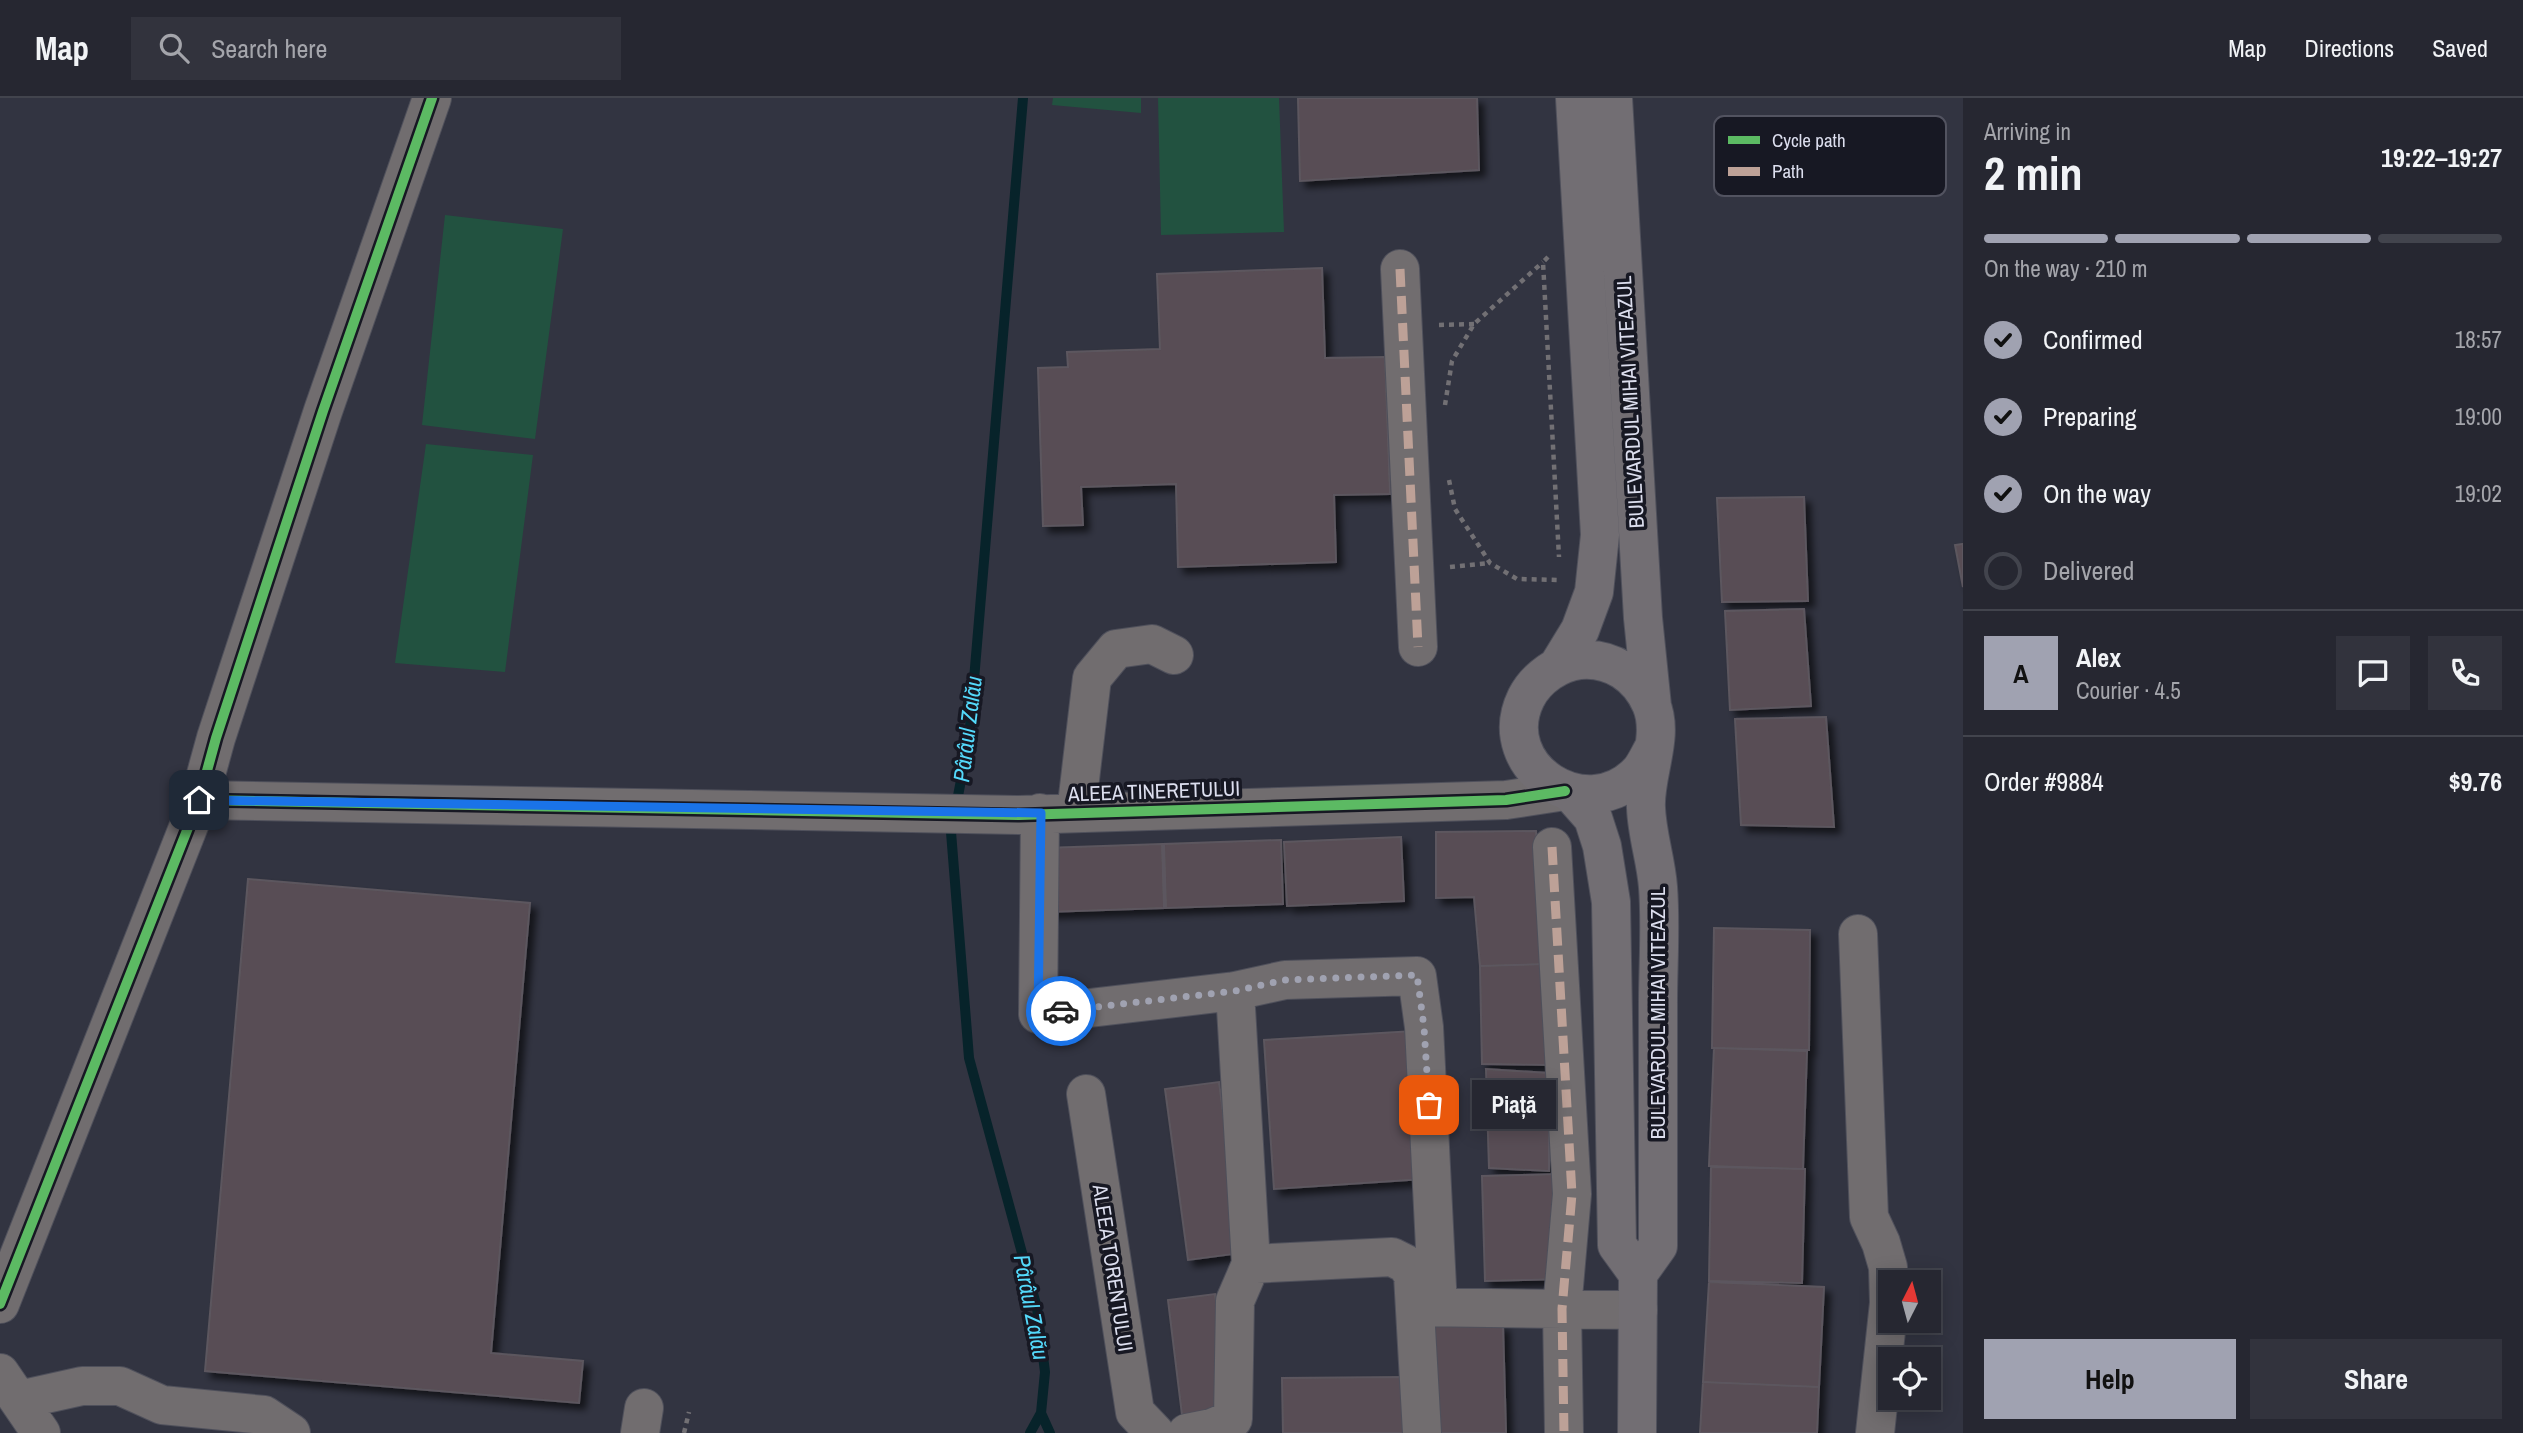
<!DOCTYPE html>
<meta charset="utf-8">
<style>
:root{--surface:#262731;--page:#32333d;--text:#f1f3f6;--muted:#a4a5ab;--line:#42444d;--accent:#a0a2b1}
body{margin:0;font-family:"Archivo Narrow",sans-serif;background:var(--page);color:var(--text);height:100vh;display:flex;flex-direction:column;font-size:26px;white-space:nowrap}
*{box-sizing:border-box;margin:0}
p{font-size:23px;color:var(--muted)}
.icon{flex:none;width:38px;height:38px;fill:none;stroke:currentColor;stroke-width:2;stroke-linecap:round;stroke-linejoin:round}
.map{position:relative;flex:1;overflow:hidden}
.drawer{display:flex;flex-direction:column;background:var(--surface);width:560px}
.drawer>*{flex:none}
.needle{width:46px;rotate:6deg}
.controls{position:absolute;left:1878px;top:1172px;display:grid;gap:14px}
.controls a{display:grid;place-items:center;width:63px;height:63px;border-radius:0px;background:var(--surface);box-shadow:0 4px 18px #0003,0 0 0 2px var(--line);font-size:35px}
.pin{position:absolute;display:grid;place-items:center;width:60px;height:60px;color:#fff;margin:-30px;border-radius:14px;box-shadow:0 4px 10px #0006}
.courier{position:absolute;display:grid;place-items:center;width:70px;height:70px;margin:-35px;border:5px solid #1a73e8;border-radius:50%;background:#fff;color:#222;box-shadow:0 2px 9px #0007}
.bubble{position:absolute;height:49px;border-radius:0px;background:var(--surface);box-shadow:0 4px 18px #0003,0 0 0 2px var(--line);font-size:23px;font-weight:700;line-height:49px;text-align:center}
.head em{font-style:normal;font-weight:700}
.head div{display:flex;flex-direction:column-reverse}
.head{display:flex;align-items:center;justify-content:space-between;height:119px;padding:0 21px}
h1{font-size:46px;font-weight:700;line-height:52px}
.bar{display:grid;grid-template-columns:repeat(4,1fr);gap:10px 7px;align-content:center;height:84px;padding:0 21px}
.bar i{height:9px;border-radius:5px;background:var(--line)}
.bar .current{background:var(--accent)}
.bar p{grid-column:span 4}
.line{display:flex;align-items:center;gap:18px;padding:0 21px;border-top:2px solid var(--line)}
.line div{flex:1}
.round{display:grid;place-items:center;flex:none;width:74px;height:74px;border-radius:0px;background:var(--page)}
ol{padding:0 21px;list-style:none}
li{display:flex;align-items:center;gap:21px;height:77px}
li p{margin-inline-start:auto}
li .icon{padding:7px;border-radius:50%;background:var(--accent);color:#111;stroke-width:4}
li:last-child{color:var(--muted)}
li i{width:38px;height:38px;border:4px solid var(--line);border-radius:50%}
.primary-button{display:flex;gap:14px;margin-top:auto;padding:14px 21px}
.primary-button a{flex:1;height:80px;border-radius:0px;background:var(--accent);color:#111;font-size:28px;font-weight:700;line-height:80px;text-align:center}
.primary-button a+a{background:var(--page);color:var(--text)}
header{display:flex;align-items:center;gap:42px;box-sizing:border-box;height:98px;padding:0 35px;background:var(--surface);border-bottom:2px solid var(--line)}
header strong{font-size:33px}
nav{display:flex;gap:38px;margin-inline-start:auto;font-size:24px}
.search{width:490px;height:63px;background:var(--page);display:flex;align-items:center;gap:18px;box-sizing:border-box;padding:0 24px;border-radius:0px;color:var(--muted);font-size:26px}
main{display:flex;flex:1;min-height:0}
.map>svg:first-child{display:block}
.green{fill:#225240}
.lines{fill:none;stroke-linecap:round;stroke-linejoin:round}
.stream{stroke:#07232a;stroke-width:10}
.building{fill:#584d54;stroke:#5c575e;stroke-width:2;filter:url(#shadow)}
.minor-casing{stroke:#4f505b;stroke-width:40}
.major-casing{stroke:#4f505b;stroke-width:40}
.path{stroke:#727074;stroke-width:4.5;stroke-dasharray:5 5;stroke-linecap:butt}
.minor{stroke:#716d6f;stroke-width:38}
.major{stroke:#726e73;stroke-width:38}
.quiet{stroke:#bda197;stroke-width:9;stroke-dasharray:18 9;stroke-linecap:butt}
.cycleway-casing{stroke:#171823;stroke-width:15}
.cycleway{stroke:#5cba63;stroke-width:10}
.done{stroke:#a0a2b1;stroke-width:7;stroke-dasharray:0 12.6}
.route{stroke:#1a73e8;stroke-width:9}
.labels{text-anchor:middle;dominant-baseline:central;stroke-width:7;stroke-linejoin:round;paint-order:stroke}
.street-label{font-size:21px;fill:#dcdeee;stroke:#171823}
.water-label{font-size:23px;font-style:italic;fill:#54d9fb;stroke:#171823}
.key{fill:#171823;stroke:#525360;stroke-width:2}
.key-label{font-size:19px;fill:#dcdeee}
</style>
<header>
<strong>Map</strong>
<div class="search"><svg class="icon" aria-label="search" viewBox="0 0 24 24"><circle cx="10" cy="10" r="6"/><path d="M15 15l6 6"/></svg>Search here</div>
<nav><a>Map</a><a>Directions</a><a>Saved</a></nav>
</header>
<main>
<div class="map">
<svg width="1963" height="1335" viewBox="0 0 1963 1335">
<defs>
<filter id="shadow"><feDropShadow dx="6" dy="6" stdDeviation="3.5" flood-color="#0009"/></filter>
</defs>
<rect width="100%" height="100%" fill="#323441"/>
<path class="green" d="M1053,0H1141V15L1052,7Z
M1158,0H1279L1284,134L1161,137Z
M445,117L563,131L535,341L422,327Z
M426,346L533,357L505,574L395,565Z"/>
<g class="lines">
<path class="stream" d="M1023,0L969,641L951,734L969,960L1037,1210L1045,1274L1041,1315L1030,1335
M1041,1315L1050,1335"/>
</g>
<path class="building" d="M1298,0H1477L1479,72L1300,83Z
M1322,170L1325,260L1385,259L1390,396L1334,397L1336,464L1178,469L1176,386L1081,389L1083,427L1043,428L1038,270L1068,269L1067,254L1160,251L1157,176Z
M1804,399L1808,503L1722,504L1717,400Z
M1963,446V489L1955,447Z
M1804,511L1811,608L1730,612L1725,513Z
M1826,619L1834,729L1741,727L1735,621Z
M1536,733L1546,866L1480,868L1474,799L1436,800V734Z
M1401,739L1404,803L1287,808L1284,744Z
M1281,742L1283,806L1166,810L1164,746Z
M1162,746L1164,810L1047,814L1045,750Z
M248,781L530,805L491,1255L583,1263L579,1305L205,1273Z
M1714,830L1810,832L1809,952L1712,950Z
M1546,866L1550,967L1482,966L1480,868Z
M1414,933L1423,1081L1274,1091L1264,942Z
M1714,950L1807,953L1803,1071L1709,1068Z
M1486,971L1549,975V1073L1489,1070Z
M1219,984L1241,1155L1188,1162L1165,991Z
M1711,1069L1805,1071L1802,1185L1709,1183Z
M1559,1076L1562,1181L1485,1183L1482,1078Z
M1709,1184L1824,1189L1819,1289L1703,1284Z
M1215,1196L1230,1319L1183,1325L1168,1202Z
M1503,1227L1506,1335H1429L1427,1228Z
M1404,1279L1405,1335H1283L1282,1280Z
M1703,1284L1819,1289L1817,1335H1700Z"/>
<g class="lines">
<g class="minor-casing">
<path id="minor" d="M1400,171L1418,549
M199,702L1019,717L1506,702L1565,693
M1040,715L1038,916L1235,893L1285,882L1417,878L1424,929L1438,1209
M1076,715L1092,580L1116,551L1152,546L1174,557
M1552,749L1572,1096L1562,1211L1564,1335
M1858,836L1869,1119L1881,1145L1888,1169L1889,1205L1875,1335
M1235,893L1251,1166
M1086,996L1135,1314L1155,1335
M0,1206L199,702L216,640L323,313L432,0
M1415,1209L1638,1212
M0,1275L41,1335
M19,1302L82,1288H120L162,1307L264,1317L291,1335
M640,1335L644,1310
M1187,1335L1212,1330L1233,1321L1235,1203L1251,1166L1392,1159L1406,1166L1413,1177L1422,1335"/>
</g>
<g class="major-casing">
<path id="major" d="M1613,0L1643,520L1652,608
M1558,568L1580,532L1594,494L1600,437L1575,0
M1571,695L1593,720L1602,748L1611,804L1617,1147L1638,1176
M1637,1335L1638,1176L1658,1148C1658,1067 1658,986 1658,905C1658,866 1661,827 1658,789C1656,762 1647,737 1646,710C1644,677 1665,638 1651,606C1639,578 1612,559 1580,562C1559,564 1536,580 1526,600C1492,670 1588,731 1640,673C1645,667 1649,658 1653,651"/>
</g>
<path class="path" d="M1548,159L1543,164L1559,459
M1439,227L1474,226
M1445,307L1452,263L1474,226L1543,164
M1449,382L1455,411L1490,465L1517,481L1558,482
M1450,469L1490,465
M684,1335L689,1314"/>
<use href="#minor" class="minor"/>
<use href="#major" class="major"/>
<path class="quiet" d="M1400,171L1418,549
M1552,749L1572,1096L1562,1211L1564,1335"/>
<g class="cycleway-casing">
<path id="cycleway" d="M199,702L1019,717L1506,702L1565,693
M0,1206L199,702L216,640L323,313L432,0"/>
</g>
<use href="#cycleway" class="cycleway"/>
</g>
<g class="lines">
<path class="done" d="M1061,913L1235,893L1285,882L1417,877L1424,929L1429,1007"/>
<path class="route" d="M199,702L1041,715L1038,916L1061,913"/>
</g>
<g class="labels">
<g class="street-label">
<text transform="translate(1630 304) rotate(-93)">BULEVARDUL MIHAI VITEAZUL</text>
<text transform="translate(1154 693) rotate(-2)">ALEEA TINERETULUI</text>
<text transform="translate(1657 915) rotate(-90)">BULEVARDUL MIHAI VITEAZUL</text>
<text transform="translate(1113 1170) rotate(81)">ALEEA TORENTULUI</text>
</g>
<g class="water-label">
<text transform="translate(967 631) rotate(-83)">Pârâul Zalău</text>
<text transform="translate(1032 1209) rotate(79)">Pârâul Zalău</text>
</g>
</g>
<rect x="1714" y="18" width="232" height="80" rx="10" class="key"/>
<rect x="1728" y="38" width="32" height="8" fill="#5cba63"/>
<rect x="1728" y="69" width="32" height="9" fill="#bda197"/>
<g class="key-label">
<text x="1772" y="49">Cycle path</text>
<text x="1772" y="80">Path</text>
</g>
</svg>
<div class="controls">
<a><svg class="needle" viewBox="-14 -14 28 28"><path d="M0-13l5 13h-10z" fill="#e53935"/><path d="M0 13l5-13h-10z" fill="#a4a5ab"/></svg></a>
<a><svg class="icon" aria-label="locate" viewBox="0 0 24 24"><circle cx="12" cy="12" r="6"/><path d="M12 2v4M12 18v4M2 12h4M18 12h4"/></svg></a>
</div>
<div class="pin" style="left:1429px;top:1007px;background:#ea580c"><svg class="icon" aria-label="bag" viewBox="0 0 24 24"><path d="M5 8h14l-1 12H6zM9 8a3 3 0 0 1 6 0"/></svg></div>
<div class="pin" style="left:199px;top:702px;background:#1f2937"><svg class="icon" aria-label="home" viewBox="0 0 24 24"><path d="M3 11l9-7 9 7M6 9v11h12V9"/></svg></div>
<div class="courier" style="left:1061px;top:913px"><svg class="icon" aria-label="car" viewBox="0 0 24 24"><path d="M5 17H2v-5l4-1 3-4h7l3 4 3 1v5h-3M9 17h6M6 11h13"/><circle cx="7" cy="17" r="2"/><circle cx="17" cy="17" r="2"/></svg></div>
<div class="bubble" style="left:1472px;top:982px;width:84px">Piață</div>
</div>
<section class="drawer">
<div class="head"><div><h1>2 min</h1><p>Arriving in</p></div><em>19:22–19:27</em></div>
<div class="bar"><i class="current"></i><i class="current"></i><i class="current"></i><i></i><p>On the way · 210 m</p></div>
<ol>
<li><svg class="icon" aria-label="check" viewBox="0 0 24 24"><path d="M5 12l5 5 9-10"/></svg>Confirmed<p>18:57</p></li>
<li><svg class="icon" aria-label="check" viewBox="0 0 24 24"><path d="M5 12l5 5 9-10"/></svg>Preparing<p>19:00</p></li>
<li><svg class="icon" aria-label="check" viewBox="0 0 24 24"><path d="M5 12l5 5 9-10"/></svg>On the way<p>19:02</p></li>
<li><i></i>Delivered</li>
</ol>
<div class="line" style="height:126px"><b class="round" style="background:var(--accent);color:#111">A</b><div><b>Alex</b><p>Courier · 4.5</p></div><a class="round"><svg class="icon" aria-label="chat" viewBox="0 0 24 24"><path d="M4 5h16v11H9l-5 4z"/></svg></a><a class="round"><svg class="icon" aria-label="phone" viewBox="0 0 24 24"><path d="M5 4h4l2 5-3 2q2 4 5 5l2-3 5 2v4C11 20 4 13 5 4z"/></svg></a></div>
<div class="line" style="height:91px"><div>Order #9884</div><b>$9.76</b></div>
<div class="primary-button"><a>Help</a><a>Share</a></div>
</section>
</main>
